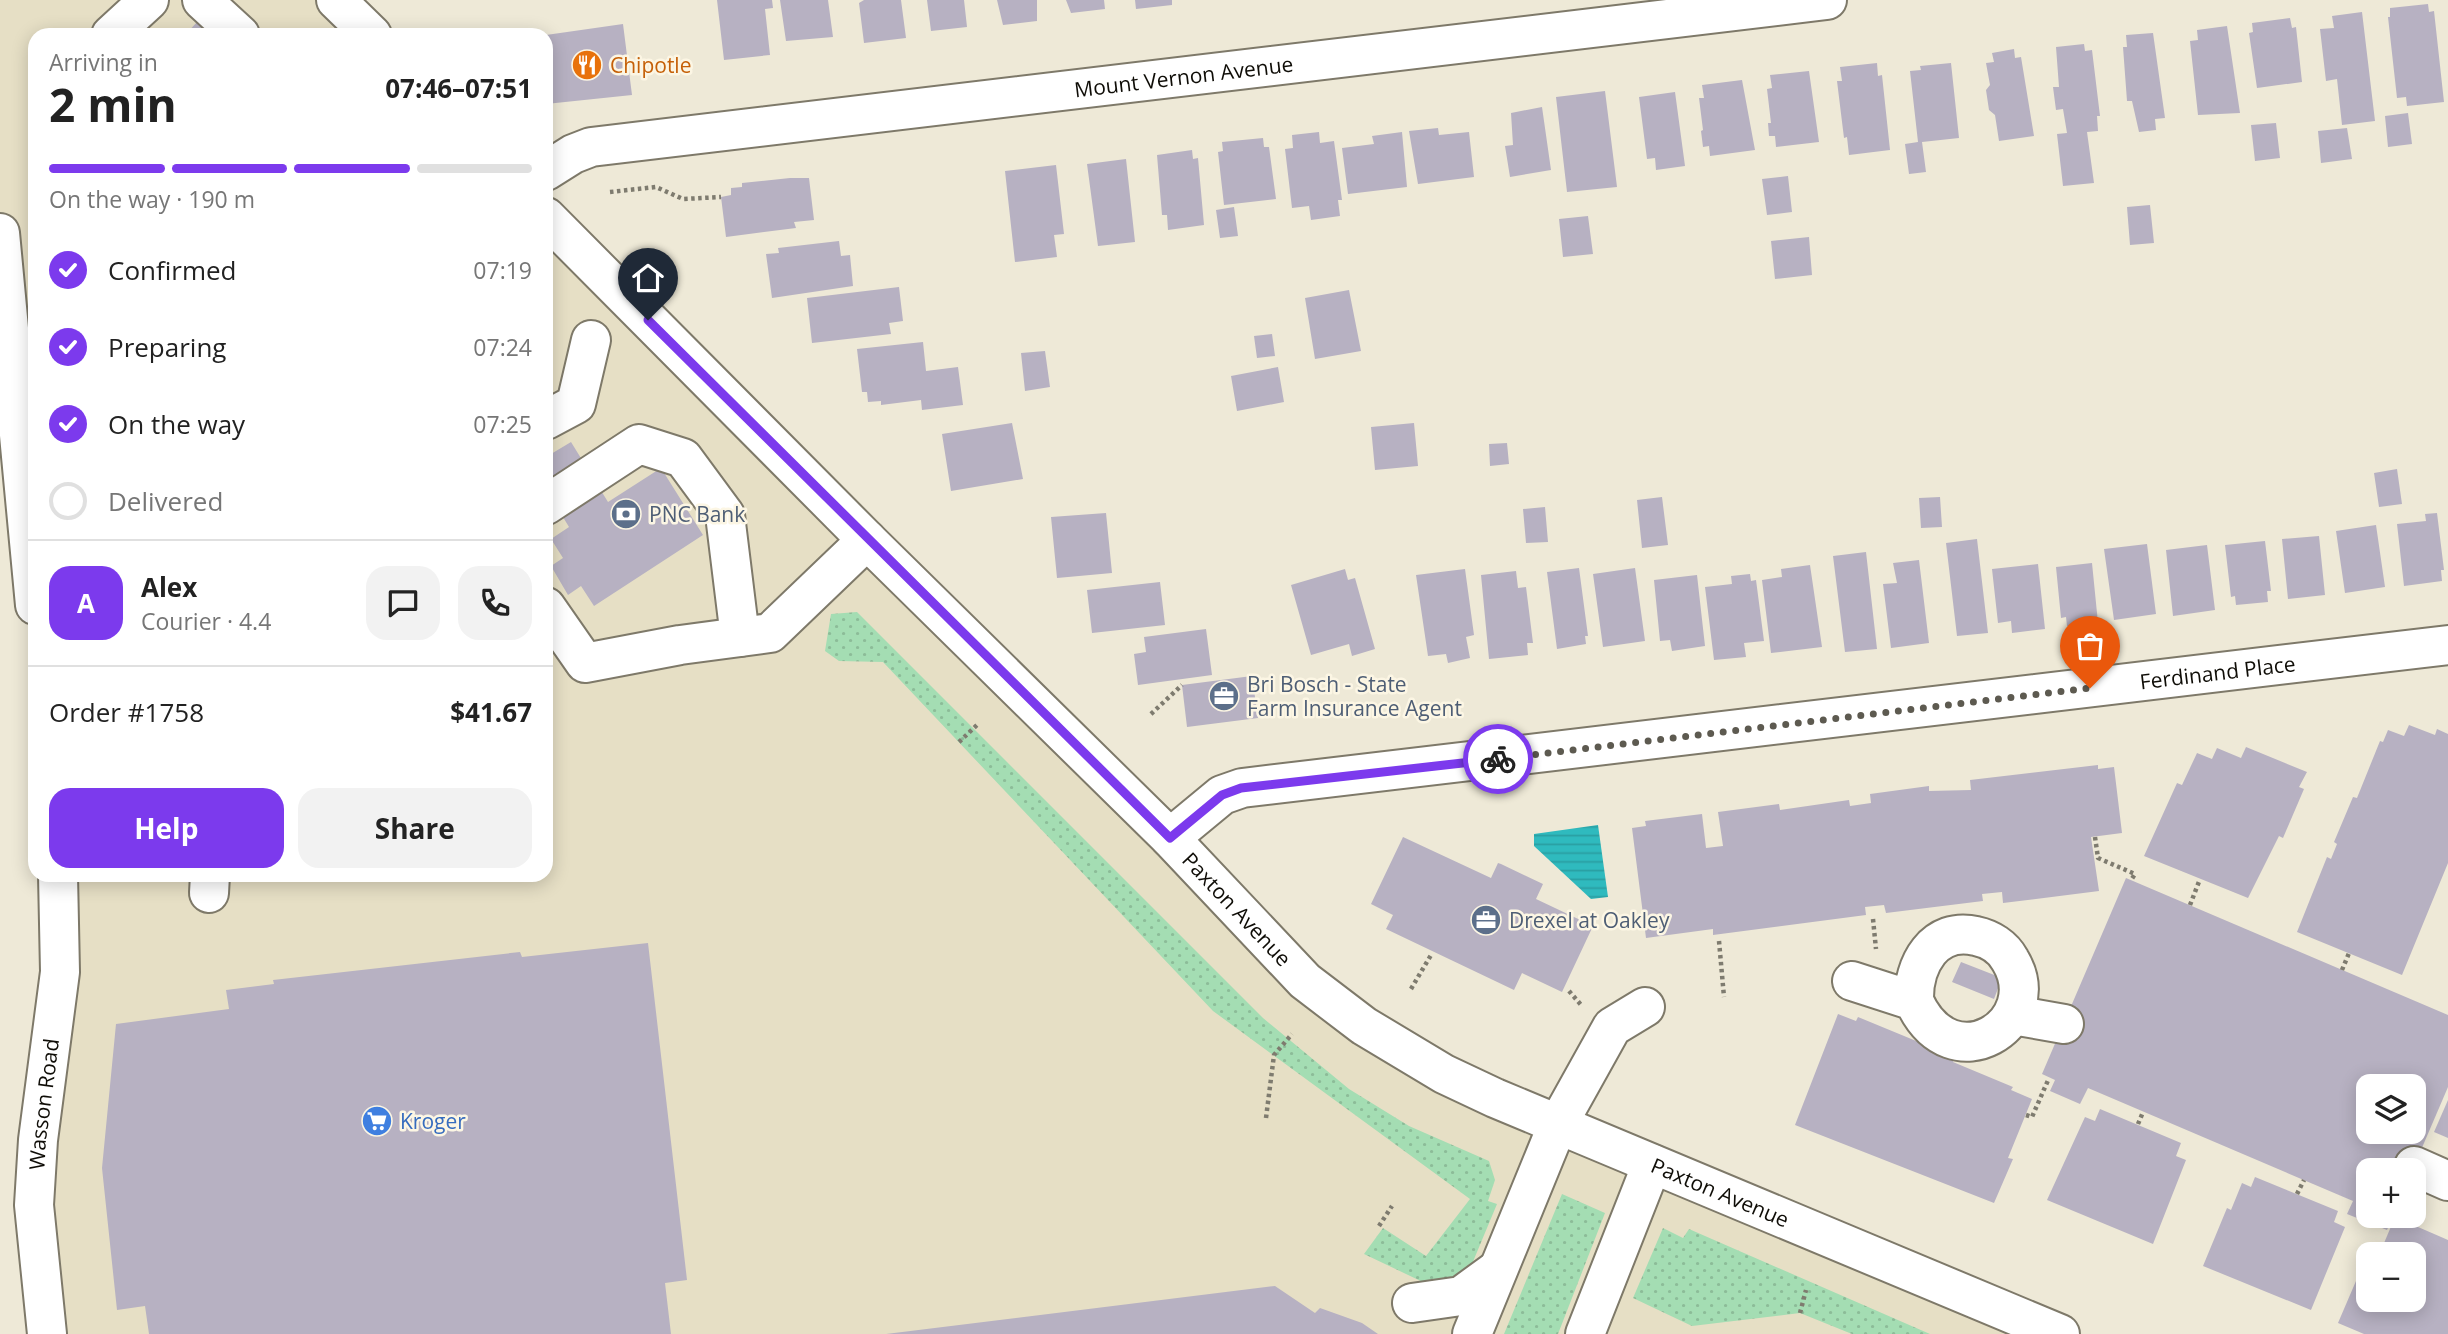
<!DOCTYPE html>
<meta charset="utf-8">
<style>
:root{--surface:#fff;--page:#f2f2f2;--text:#222;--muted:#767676;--line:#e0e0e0;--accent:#7c3aed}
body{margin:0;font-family:"Open Sans",sans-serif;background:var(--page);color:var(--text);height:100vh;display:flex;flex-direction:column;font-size:26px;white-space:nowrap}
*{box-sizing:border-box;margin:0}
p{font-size:23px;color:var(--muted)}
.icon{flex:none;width:38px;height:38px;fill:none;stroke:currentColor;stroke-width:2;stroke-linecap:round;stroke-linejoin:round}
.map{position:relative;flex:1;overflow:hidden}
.sheet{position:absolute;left:28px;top:28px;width:525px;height:854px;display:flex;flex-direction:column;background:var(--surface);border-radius:21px;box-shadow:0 4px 18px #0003}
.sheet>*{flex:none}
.controls{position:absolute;left:2356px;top:1074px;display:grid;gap:14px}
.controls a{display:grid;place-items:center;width:70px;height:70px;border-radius:14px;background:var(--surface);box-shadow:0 4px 18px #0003;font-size:35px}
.pin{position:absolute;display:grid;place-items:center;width:60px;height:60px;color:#fff;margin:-72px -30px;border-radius:50% 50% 50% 0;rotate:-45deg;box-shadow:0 0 7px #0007}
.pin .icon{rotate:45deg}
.courier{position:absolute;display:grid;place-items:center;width:70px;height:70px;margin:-35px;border:5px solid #7c3aed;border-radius:50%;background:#fff;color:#222;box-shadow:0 2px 9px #0007}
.summary em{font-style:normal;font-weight:700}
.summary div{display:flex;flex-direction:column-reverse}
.summary{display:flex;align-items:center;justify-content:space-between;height:119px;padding:0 21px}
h1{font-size:46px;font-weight:700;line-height:52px}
.bar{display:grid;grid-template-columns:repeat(4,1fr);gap:10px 7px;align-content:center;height:84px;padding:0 21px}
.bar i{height:9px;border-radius:5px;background:var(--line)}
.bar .selected{background:var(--accent)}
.bar p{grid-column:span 4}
.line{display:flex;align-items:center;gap:18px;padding:0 21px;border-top:2px solid var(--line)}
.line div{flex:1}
.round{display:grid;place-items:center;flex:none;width:74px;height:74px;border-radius:21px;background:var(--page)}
ol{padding:0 21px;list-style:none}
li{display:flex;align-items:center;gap:21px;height:77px}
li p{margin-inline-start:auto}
li .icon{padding:7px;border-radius:50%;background:var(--accent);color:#fff;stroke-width:4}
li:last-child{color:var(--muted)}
li i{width:38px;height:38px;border:4px solid var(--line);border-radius:50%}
.action{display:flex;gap:14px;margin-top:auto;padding:14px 21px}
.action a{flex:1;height:80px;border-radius:21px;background:var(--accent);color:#fff;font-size:28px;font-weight:700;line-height:80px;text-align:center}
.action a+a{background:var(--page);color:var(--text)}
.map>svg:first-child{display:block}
.built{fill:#e6dfc5}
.grass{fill:url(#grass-dots)}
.water{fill:url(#water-rules)}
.building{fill:#b7b1c2;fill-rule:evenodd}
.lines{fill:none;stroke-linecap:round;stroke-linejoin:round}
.minor-casing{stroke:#7e7969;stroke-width:42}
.path{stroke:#7e7b6f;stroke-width:4.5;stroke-dasharray:3.5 3.5;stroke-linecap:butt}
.minor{stroke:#fff;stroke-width:38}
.done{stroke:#5d5a50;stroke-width:7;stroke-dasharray:0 12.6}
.route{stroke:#7c3aed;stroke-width:9}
.labels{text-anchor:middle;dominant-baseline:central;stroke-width:5;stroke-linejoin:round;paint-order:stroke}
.food-label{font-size:21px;fill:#c56008;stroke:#fcf6e4;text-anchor:start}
.street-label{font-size:21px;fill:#0f0d07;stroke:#fcf6e4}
.service-label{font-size:21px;fill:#4e5e75;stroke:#fcf6e4;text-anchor:start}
.shop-label{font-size:21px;fill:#366cbe;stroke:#fcf6e4;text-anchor:start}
</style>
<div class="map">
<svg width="2448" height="1334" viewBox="0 0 2448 1334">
<defs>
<pattern id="grass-dots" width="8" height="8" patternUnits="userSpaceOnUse" patternTransform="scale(1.75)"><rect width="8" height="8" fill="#a4ddb3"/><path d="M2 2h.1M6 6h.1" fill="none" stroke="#8cbc98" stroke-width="1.8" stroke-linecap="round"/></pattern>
<pattern id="water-rules" width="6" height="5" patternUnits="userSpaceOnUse" patternTransform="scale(1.75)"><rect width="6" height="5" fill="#2fbabe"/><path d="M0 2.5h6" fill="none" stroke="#299fa2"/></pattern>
</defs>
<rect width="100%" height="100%" fill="#eee9d7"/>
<path class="built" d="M0,0H336L372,35H35V605L0,233Z
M546,217L1364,1026L2060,1334H47L58,875H546Z"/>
<path class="grass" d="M857,612L1263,1018L1349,1089L1409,1126L1489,1161L1495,1180L1488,1201L1497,1204L1472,1264L1460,1278L1427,1284L1364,1254L1383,1228L1426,1256L1470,1199L1213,1011L883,662L839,661L825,651L831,614Z
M1562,1194L1605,1213L1558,1334H1504Z
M1663,1228L1683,1238L1689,1229L1930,1334H1852L1800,1313L1692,1326L1633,1298Z"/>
<path class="water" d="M1598,825L1608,897L1591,899L1534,846V834Z"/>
<path class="building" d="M717,0H772L773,8L765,9L770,55L724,60Z
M780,0H828L833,37L786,41Z
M864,0H901L906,38L864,43L859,3Z
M927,0H964L967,27L931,31Z
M997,0H1037V21L1003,25Z
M1066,0H1104L1105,9L1071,13Z
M1135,0H1172V5L1136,9Z
M2428,4L2429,12L2434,11L2444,102L2407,106L2406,97L2397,98L2388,17H2390V8Z
M2362,12L2375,121L2342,125L2337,79L2326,81L2320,29L2334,28L2332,16Z
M2290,18L2292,28L2296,27L2302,82L2257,88L2249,33L2253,32L2252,23Z
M198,21L212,35H185Z
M623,24L632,95L546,104V35Z
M2227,26L2240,113L2198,115L2190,41L2198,40L2197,30Z
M2153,33L2165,118L2155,119L2156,130L2139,132L2132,101H2127L2123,47H2127L2126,35Z
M2084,44L2085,51L2092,50L2100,116H2097L2098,131L2087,132L2094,183L2063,186L2057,134L2067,133L2063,109L2056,110L2053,87H2059L2056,47Z
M2014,49L2015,58L2021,57L2034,136L1999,141L1995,115L1989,110L1986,90L1990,85L1986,63L1994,62L1992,53Z
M1877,63L1878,76L1882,75L1890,150L1849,155L1847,137L1844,138L1837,81H1842L1840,67Z
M1951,63L1959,138L1922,142L1926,172L1909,174L1905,144L1918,142L1910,71L1921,70L1920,66Z
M1809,71L1819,142L1776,147L1775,136H1769L1768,123H1771L1767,89L1772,88L1770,75Z
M1742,80L1755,150L1710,156L1709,146L1703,147L1701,131L1703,130L1699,98H1704L1702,85Z
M1605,91L1617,187L1567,192L1556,97Z
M1675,92L1685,166L1656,170L1655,158L1647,159L1639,97Z
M1542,107L1551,170L1510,177L1505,146L1513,145L1511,113Z
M2408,113L2412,144L2388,147L2385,116Z
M2276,123L2280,158L2255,161L2251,125Z
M1438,128L1439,135L1469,132L1474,177L1418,184L1409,131Z
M2347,128L2352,159L2321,163L2318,131Z
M1319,132L1320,143L1334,141L1342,200H1338L1340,216L1311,220L1309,206L1292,208L1285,149L1293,148L1292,135Z
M1402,132L1407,187L1348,194L1342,148L1374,144L1372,136Z
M1263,138L1264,147H1269L1276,199L1224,205L1218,152L1223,151L1222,142Z
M1192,150L1193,159L1198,158L1204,225L1168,230L1167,215H1162L1157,155Z
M1126,159L1135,242L1098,246L1087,164Z
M1056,165L1064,234L1054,235L1057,257L1015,262L1005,171Z
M1788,176L1792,212L1767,215L1762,179Z
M790,178H809L814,220L794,222L796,228L726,237L721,197L731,195V188L742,187V183Z
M2150,205L2154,243L2130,245L2127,207Z
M1234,207L1238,236L1220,238L1216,210Z
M1588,216L1593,254L1563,257L1559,219Z
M1809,237L1812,275L1775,279L1771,241Z
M839,241L841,256L850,255L853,286L772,298L766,254L779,253L778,248Z
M899,287L903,321L889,323L891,334L812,343L807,298Z
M1349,290L1361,351L1315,359L1305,298Z
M1272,334L1275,356L1257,358L1254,336Z
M923,342L926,371L958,367L963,405L922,410L921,400L881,405V401L868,402L867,392H862L857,349Z
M1045,351L1050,387L1025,391L1021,353Z
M1278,367L1284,402L1237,411L1231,376Z
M1012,423L1023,479L951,491L942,434Z
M1414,423L1418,466L1375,470L1371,427Z
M571,442L608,502L661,468L703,535L594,606L581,586L568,595L551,566L563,558L551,539L569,527L546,489V457Z
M1507,443L1509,464L1490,466L1489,444Z
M2397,469L2402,504L2379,507L2374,473Z
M1662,497L1668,545L1642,548L1637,500Z
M1940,497L1942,527L1921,528L1919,498Z
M1545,507L1548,542L1526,543L1523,509Z
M1106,513L1112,573L1057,578L1051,517Z
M2437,513L2444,570H2441L2442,581L2404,586L2397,524L2426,521L2425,514Z
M2376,525L2385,587L2345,593L2336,531Z
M2319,536L2325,595L2288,599L2282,539Z
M1977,539L1988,633L1957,636L1946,543Z
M2265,541L2271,591H2267L2268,602L2236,605L2235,596L2231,597L2225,545Z
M2147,544L2156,614L2114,620L2104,549Z
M2207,545L2215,610L2173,616L2166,550Z
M1866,552L1877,649L1845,652L1833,556Z
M1919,560L1929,643L1891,648L1883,584L1897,583L1893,563Z
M2092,563L2098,623L2067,626L2066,617L2061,618L2056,567Z
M2038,564L2045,629L2012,633L2011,621L1998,623L1992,569Z
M1810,565L1822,647L1771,653L1762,580L1782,577L1781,569Z
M1579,568L1588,636H1585L1586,644L1557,649L1547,572Z
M1635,568L1645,641L1603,647L1593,574Z
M1345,569L1348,580L1355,578L1375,649L1352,656L1349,644L1311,655L1291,585Z
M1465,569L1474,635L1466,637L1470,658L1448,663L1446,654L1428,656L1416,575Z
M1516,571L1518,588L1526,587L1533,643H1527L1528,655L1489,659L1481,575Z
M1750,574L1751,581L1756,580L1764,641L1744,643L1746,657L1714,660L1705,587L1732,584L1731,576Z
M1697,575L1705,646L1672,651L1670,640L1660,641L1654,580Z
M1160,582L1165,625L1092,633L1087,590Z
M1206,629L1212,675L1138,685L1134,654L1146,652L1144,637Z
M1252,676L1258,718L1187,727L1182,685Z
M2409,725L2435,735L2437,729L2448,734V863L2402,975L2297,932L2327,857L2331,859L2337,844L2334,842L2353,797L2357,798L2380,741L2383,742L2388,730L2404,736Z
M2246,747L2307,772L2299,787L2304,789L2283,838L2279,836L2248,898L2144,856L2177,783L2182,785L2197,753L2212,759L2217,748L2241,758Z
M2098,765V769L2114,767L2122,833L2091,837L2099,891L2003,903L2002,892L1982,894L1983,901L1886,913L1884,905L1865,907L1866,915L1713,935V929L1646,938L1632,828L1646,826L1645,821L1702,814L1706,848L1723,846L1718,812L1779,804L1780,810L1849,800L1850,806L1871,803L1870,794L1929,786V791L1971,790L1970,780Z
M1403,837L1491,878L1498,863L1501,864L1543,884L1536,899L1593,926L1562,992L1522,973L1514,990L1386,929L1393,915L1371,904Z
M2126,878L2448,1015V1087L2412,1171H2368V1216H2393L2387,1230L2347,1214L2353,1201L2088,1088L2080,1104L2050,1091L2055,1080L2042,1074ZM2368,1087H2413V1132H2368Z
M648,943L687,1280L665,1283L671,1334H149L145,1306L117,1310L102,1168L116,1024L229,1009L226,990L274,984L273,980L520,952L522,957Z
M1961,962L2002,978L1994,999L1952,982Z
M1838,1014L1856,1021L1858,1017L1955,1057L1953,1062L2013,1087L2011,1090L2032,1099L2008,1158L2013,1159L1994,1203L1795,1125Z
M2448,1100V1138L2434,1132Z
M2100,1109L2181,1143L2176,1156L2186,1160L2153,1244L2047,1200L2085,1117L2095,1121Z
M2255,1177L2338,1211L2334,1222L2345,1227L2311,1310L2203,1266L2227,1208L2231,1210L2242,1183L2251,1187Z
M2395,1217L2448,1240V1334H2364L2338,1323L2362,1267L2368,1268V1300H2413V1255H2379Z
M1275,1286L1315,1313L1320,1308L1362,1323L1378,1334H886Z"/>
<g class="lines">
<g class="minor-casing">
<g id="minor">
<path d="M202,0L240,35"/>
<path d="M336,0L372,35"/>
<path d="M111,35L149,0"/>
<path id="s1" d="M546,171L573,154L591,147L1827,0"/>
<path id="s2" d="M546,217L867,540L1170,838L1305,981L1364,1026L1444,1074L1495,1098L2060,1334"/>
<path d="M0,233L35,605"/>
<path d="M546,420L576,404L591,340"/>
<path d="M546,505L639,444L683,458L725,515L740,637"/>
<path d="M546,607L585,663L680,645L770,633L867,540"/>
<path id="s3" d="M1170,838L1222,795L1242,788L2448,645"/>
<path d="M209,893L210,875"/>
<path d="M1852,981L1914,1001C1952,1085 2048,1023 2010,960C2003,947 1990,939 1976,936C1934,926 1913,965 1914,1001"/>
<path d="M2013,1015L2064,1024"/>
<path d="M2414,1166L2448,1181"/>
<path d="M1412,1303L1461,1296L1498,1269"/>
<path id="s4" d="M47,1334L34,1205L38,1140L60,972L58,875"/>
<path d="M1472,1334L1558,1124L1612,1027L1645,1007"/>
<path d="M1585,1334L1652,1164"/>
</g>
</g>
<path class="path" d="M610,192L656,187L683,199L721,197
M1151,714L1182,685
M959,742L977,725
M2095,837L2098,858L2135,874L2131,880
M2190,905L2200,879
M1873,919L1876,949
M1719,941L1724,997
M2342,970L2349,953
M1411,989L1431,955
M1569,991L1582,1006
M2026,1115L2032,1117L2049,1078
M1266,1118L1274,1055L1292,1034
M2138,1124L2143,1112
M2297,1194L2304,1180
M1379,1226L1392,1206
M1800,1313L1806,1290"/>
<use href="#minor" class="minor"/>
</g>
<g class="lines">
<path class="done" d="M1498,759L2090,688"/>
<path class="route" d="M648,320L1170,838L1222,795L1241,788L1498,759"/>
</g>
<defs>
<g id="restaurant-disc" transform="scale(1.575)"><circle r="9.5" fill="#e8710a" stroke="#fcf6e4"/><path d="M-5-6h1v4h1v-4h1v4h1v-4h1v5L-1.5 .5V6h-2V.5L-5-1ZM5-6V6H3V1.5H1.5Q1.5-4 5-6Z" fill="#fff"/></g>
<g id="bank-disc" transform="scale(1.575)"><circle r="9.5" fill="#5c6f8a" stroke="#fcf6e4"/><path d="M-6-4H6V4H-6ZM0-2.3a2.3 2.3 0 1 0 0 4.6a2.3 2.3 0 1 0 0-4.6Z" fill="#fff"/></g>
<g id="office-disc" transform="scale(1.575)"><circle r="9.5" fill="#5c6f8a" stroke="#fcf6e4"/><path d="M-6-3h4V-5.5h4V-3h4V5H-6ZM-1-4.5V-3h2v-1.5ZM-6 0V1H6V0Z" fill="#fff"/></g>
<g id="supermarket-disc" transform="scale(1.575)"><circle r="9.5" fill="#3f7fe0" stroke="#fcf6e4"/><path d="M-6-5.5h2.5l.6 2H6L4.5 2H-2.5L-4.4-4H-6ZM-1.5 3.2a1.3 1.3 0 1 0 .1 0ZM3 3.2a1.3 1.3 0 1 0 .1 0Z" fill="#fff"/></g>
</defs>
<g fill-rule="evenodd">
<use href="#restaurant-disc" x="587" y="65"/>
<use href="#bank-disc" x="626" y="514"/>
<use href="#office-disc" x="1224" y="696"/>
<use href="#office-disc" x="1486" y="920"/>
<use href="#supermarket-disc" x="377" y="1121"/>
</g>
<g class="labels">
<g class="food-label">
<text x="610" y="65">Chipotle</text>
</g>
<g class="street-label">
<text stroke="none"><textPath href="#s1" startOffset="648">Mount Vernon Avenue</textPath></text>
<text stroke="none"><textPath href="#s3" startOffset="1071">Ferdinand Place</textPath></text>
<text stroke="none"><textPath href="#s2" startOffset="978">Paxton Avenue</textPath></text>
<text stroke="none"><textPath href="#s4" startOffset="231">Wasson Road</textPath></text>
<text stroke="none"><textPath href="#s2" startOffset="1545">Paxton Avenue</textPath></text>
</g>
<g class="service-label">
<text x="649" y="514">PNC Bank</text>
<text x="1247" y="684">Bri Bosch - State<tspan x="1247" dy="24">Farm Insurance Agent</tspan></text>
<text x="1509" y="920">Drexel at Oakley</text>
</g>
<g class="shop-label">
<text x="400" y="1121">Kroger</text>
</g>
</g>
</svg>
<div class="controls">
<a><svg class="icon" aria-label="layers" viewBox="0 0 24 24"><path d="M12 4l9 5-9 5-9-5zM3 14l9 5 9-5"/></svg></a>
<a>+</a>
<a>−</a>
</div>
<div class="pin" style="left:2090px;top:688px;background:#ea580c"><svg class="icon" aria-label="bag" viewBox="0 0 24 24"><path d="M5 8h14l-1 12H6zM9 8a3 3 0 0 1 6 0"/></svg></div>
<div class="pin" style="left:648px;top:320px;background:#1f2937"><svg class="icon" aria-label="home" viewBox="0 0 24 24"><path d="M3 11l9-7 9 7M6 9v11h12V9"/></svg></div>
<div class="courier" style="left:1498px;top:759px"><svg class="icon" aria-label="bike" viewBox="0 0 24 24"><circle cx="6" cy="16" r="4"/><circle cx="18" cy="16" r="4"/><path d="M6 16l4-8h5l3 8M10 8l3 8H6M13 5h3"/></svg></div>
<section class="sheet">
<div class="summary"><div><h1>2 min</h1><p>Arriving in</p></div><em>07:46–07:51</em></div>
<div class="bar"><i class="selected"></i><i class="selected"></i><i class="selected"></i><i></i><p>On the way · 190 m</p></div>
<ol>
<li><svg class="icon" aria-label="check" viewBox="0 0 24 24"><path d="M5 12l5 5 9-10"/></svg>Confirmed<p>07:19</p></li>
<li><svg class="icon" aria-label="check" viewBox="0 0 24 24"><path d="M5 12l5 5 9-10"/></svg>Preparing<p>07:24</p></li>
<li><svg class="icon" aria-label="check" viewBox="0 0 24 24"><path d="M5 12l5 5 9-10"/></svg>On the way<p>07:25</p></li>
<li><i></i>Delivered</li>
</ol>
<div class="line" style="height:126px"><b class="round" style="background:var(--accent);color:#fff">A</b><div><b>Alex</b><p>Courier · 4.4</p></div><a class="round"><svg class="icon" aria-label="chat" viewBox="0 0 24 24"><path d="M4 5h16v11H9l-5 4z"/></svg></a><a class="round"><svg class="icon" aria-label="phone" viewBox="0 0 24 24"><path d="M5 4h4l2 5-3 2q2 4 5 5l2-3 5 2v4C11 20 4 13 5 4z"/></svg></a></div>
<div class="line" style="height:91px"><div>Order #1758</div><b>$41.67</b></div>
<div class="action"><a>Help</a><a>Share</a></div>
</section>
</div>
